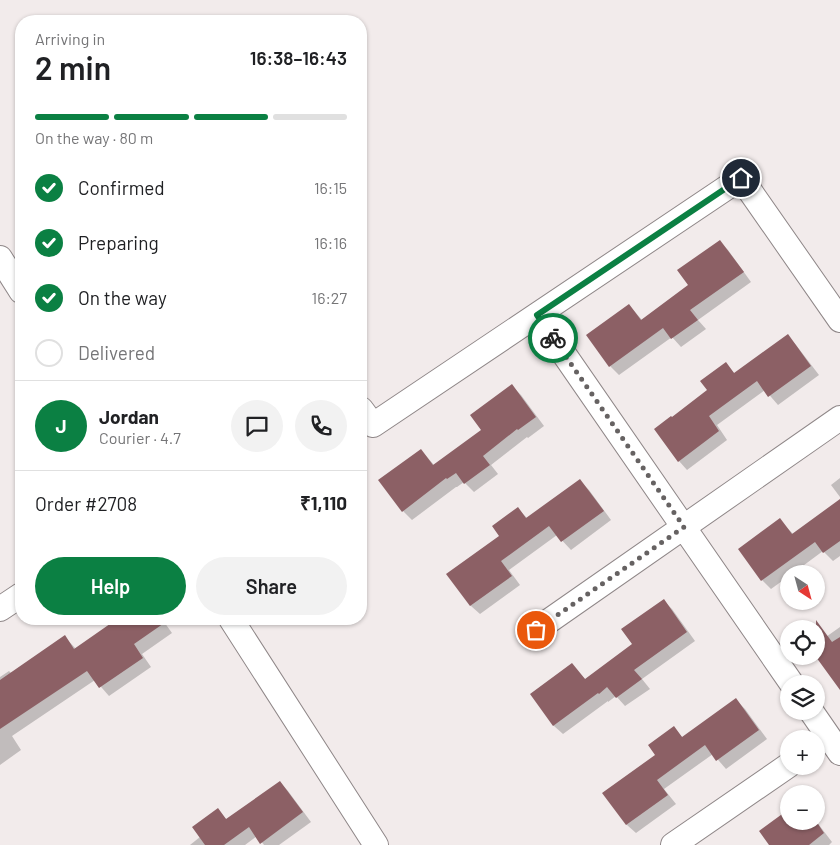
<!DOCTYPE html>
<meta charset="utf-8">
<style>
:root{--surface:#fff;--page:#f2f2f2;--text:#202124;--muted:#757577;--line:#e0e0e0;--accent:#0b8043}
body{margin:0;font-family:Barlow,sans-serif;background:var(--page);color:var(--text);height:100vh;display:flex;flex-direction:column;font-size:19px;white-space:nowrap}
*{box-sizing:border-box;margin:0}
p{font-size:16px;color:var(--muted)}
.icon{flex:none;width:28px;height:28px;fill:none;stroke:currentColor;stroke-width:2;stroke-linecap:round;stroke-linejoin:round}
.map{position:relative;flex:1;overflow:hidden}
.drawer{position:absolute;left:15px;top:15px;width:352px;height:610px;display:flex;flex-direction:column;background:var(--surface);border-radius:20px;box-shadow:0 1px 4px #0004}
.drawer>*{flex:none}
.needle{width:32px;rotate:144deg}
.tools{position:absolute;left:780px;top:565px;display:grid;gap:10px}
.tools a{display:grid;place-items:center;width:45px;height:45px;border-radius:50%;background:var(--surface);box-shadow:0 1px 4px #0004;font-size:25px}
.pin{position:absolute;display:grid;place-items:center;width:42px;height:42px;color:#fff;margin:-21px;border:2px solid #fff;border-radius:50%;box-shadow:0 1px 5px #0007}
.courier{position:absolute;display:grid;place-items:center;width:50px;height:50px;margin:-25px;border:4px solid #0b8043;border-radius:50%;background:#fff;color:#222;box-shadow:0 1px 6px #0007}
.overview em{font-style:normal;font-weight:600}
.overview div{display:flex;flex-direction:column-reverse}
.overview{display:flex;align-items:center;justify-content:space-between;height:85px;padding:0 20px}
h1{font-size:32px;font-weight:600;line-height:38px}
.bar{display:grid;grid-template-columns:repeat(4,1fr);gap:8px 5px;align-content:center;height:60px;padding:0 20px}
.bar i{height:6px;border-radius:4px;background:var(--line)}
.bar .current{background:var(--accent)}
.bar p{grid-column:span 4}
.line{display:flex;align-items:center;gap:12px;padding:0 20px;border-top:1px solid var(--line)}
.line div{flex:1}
.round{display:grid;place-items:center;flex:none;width:52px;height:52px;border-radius:26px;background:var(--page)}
ol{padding:0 20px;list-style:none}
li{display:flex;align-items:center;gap:15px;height:55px}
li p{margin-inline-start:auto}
li .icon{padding:5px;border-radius:50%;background:var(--accent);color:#fff;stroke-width:4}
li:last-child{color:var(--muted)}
li i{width:28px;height:28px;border:2px solid var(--line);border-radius:50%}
.button{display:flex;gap:10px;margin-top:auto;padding:10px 20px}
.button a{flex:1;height:58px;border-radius:30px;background:var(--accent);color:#fff;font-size:20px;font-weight:600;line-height:58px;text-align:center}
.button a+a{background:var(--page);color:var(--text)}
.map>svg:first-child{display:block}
.shadow{fill:#0003}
.building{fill:#8c6065}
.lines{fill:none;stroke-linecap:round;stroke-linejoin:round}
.minor-casing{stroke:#8f8788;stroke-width:26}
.minor{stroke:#fff;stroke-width:24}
.done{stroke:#666262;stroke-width:5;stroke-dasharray:0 9}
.route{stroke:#0b8043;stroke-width:6}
</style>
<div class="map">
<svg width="840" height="845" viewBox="0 0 840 845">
<rect width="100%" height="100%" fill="#f2ebeb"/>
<path class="shadow" d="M719,241L728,250L751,282L698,320L706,329L681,347L672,337L619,375L610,366L629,305L642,320L690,286Z
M788,336L796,345L819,375L778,405L765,390L717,425L727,440L687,470L679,461L708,391L726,364L735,374Z
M512,386L521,395L544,426L528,438L527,437L491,465L498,474L474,492L464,482L457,487H456L412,520L403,511L421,450L434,465L483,430Z
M840,478V497L831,485Z
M580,481L589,490L611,520L571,550L557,535L509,570L520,585L480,614L471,606L448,574L501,536L518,509L528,519Z
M840,501V556L833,561L823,551L792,574H789V576L771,589L762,580L780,520L794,535Z
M663,600L672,609L695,641L642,679L650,689L625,706L616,696L608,702V701L563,734L554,726L532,695L572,665L586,680L634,645Z
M119,619H162L172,633L142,654L151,667L109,696L95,680L12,736L21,750L0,765V677L9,671L12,674L65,637L76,649Z
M840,627V686L816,644Z
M736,700L745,709L767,739L726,769L713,754L664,789L676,804L636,833L627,825L603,793L657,755L674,728L683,738Z
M280,782L288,791L311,822L279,845H264L257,836L245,845H190L200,837L218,810L227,820Z
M789,821H816L832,842L829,845H770Z"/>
<path class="building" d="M720,240L744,272L690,310L698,320L671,339L663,328L609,367L586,335L629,304L641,320L688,285L677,270Z
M788,334L811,366L768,397L757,381L709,416L719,431L678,462L654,429L671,416L672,417L707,390L700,381L726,362L734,373Z
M512,384L536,417L518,430L517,429L483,456L490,465L464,484L456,473L447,479L446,478L402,512L378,480L421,449L433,465L481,430L470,415Z
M580,479L604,511L561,542L549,526L501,561L512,576L470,606L446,574L499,536L492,526L518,507L526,518Z
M840,499V541L823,553L815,542L761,581L738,549L780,518L792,534Z
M664,599L687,632L634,670L642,679L616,698L607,687L599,694L598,693L553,726L530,694L572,663L585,679L632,644L621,629Z
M117,619H170L134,644L143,658L99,688L87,671L0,729V680L65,635L74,649Z
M816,620L832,642L840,637V690L816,657Z
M736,698L759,730L716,761L705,745L657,780L668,795L626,825L602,793L655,755L648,745L674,726L682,737Z
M280,781L303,812L260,844L249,827L224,845H205L192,827L218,808L226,819Z
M789,809V821H816L824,833L809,845H769L759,831Z"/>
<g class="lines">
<g class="minor-casing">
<path id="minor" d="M0,258L21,291
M537,315L792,684
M361,409L373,425L741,178L840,320
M0,609L21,595
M231,619L376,845
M536,630L840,418
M811,711L840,753
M673,845L789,765"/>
</g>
<use href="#minor" class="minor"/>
</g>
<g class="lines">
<path class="done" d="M536,630L684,527L553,338"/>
<path class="route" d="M553,338L537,315L741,178"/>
</g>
</svg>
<div class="tools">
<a><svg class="needle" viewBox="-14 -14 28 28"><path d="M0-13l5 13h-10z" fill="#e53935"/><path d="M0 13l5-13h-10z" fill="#757577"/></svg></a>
<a><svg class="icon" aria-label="locate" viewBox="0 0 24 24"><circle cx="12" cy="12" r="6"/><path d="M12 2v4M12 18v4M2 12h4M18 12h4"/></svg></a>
<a><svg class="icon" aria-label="layers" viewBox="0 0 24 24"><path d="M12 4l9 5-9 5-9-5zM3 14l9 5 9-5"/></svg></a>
<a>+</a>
<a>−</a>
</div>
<div class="pin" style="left:536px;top:630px;background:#ea580c"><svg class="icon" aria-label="bag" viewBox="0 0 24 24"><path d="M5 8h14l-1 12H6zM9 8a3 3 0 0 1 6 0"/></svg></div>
<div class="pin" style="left:741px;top:178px;background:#1f2937"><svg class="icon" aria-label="home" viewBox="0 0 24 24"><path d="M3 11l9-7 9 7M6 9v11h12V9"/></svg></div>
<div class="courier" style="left:553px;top:338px"><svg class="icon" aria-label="bike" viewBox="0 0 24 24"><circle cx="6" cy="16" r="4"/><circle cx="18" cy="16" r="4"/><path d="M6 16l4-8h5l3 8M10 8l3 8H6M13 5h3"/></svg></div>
<section class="drawer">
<div class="overview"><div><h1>2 min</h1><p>Arriving in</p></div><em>16:38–16:43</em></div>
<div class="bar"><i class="current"></i><i class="current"></i><i class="current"></i><i></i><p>On the way · 80 m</p></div>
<ol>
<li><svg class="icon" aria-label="check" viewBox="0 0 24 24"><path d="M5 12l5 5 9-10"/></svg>Confirmed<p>16:15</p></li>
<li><svg class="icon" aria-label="check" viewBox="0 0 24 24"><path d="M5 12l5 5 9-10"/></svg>Preparing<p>16:16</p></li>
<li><svg class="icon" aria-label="check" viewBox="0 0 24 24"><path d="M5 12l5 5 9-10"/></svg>On the way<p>16:27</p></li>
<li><i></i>Delivered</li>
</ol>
<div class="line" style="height:90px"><b class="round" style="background:var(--accent);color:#fff">J</b><div><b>Jordan</b><p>Courier · 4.7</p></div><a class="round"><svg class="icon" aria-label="chat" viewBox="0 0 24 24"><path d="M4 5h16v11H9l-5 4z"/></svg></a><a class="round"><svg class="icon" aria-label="phone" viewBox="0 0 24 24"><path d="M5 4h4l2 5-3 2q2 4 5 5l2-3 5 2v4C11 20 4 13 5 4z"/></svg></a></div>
<div class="line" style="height:65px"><div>Order #2708</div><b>₹1,110</b></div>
<div class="button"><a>Help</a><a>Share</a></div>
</section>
</div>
